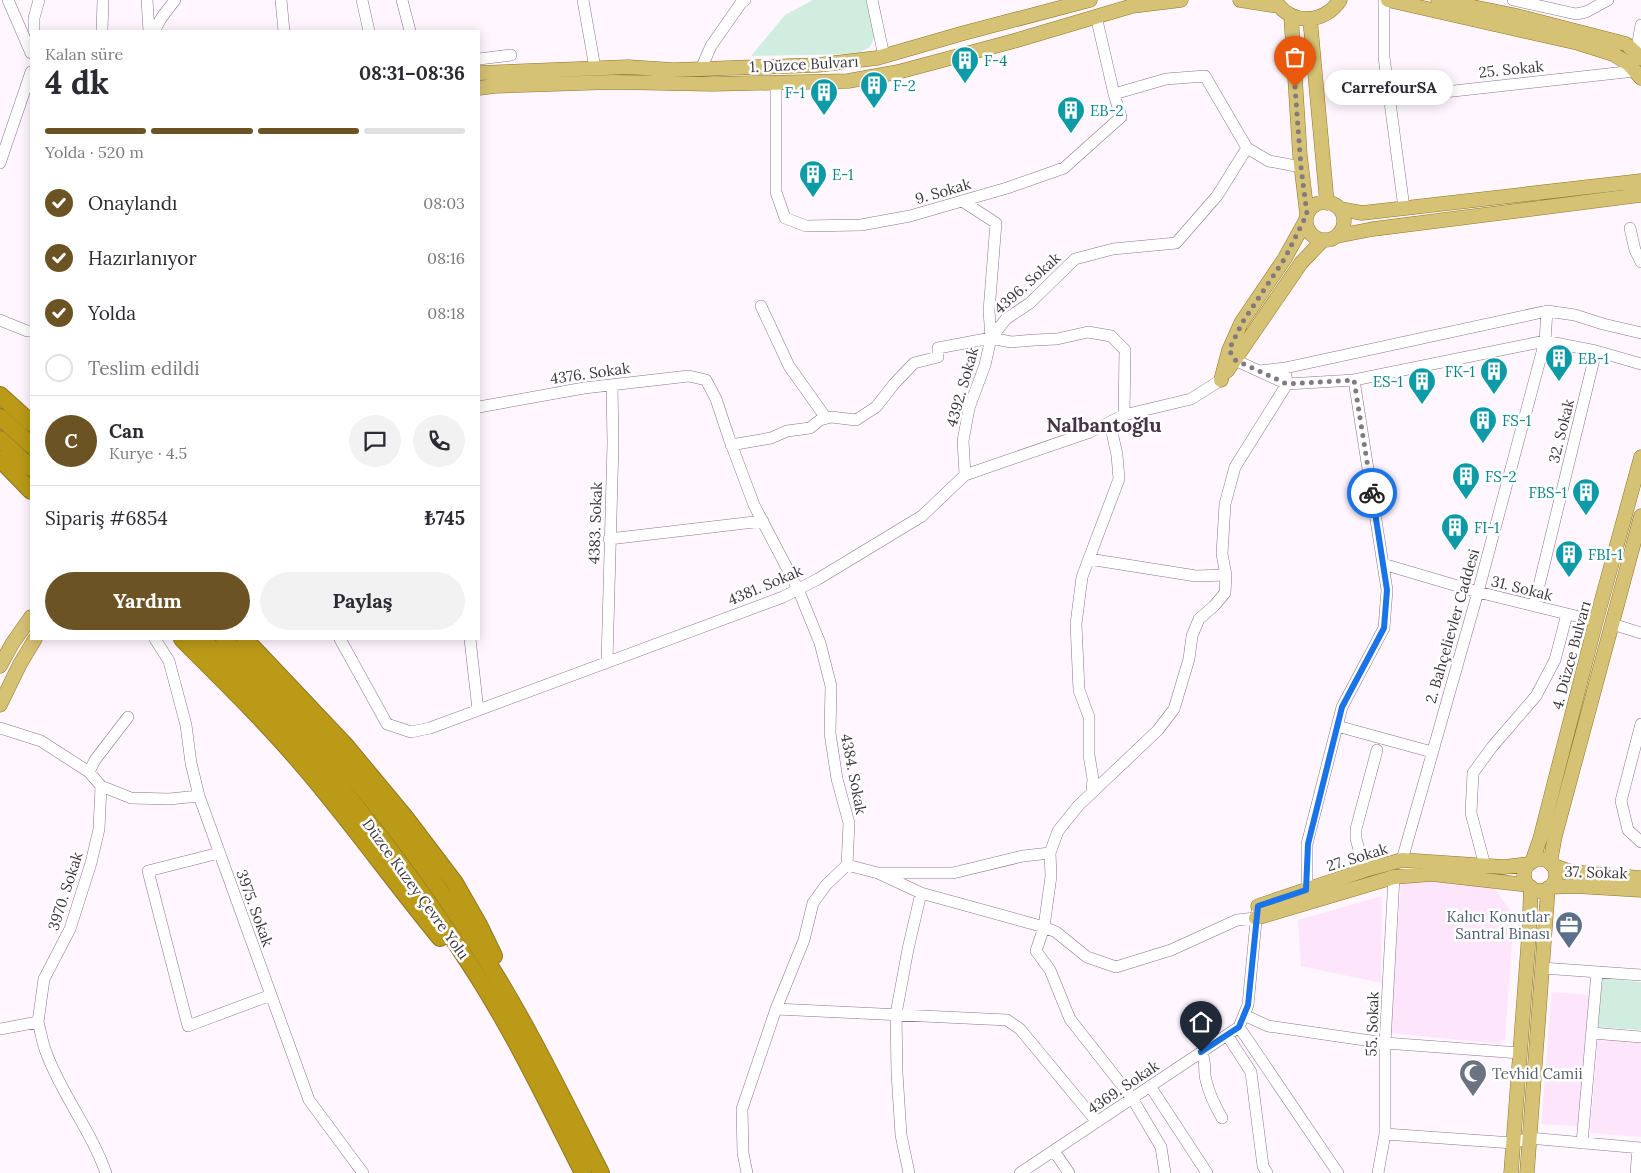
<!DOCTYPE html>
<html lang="tr">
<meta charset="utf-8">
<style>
:root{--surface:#fff;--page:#f2f2f3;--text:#2b2b33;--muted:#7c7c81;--line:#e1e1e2;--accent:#6b5323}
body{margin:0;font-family:Lora,serif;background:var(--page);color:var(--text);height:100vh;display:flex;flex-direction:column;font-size:19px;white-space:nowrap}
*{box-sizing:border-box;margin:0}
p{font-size:16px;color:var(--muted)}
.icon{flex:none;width:28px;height:28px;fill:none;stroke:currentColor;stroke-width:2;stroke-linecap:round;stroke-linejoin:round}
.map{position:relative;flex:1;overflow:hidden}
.panel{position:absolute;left:30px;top:30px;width:450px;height:610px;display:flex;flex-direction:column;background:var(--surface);border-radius:0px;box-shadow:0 2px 12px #0003}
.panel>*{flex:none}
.pin{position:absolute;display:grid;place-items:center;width:42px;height:42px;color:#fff;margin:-51px -21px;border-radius:50% 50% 50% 0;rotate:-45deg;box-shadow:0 0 5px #0007}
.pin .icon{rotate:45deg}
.courier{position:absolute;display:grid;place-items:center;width:50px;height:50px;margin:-25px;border:4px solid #1a73e8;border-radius:50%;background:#fff;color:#222;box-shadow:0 1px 6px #0007}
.bubble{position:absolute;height:35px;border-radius:18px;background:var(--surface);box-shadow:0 2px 12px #0003;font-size:16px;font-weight:700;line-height:35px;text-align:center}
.summary em{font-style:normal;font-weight:700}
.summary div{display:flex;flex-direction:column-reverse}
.summary{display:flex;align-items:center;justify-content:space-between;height:85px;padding:0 15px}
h1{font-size:32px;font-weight:700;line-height:38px}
.bar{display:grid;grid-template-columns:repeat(4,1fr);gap:8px 5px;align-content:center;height:60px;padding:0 15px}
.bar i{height:6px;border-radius:4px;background:var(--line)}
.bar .selected{background:var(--accent)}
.bar p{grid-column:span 4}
.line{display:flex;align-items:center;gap:12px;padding:0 15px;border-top:1px solid var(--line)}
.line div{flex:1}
.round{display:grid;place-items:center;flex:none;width:52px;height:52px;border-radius:26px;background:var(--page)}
ol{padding:0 15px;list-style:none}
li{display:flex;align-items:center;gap:15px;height:55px}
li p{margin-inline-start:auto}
li .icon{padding:5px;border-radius:50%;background:var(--accent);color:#fff;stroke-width:4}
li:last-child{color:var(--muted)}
li i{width:28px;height:28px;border:2px solid var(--line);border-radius:50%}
.primary-button{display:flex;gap:10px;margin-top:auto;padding:10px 15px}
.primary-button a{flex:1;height:58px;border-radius:30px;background:var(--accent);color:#fff;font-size:20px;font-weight:700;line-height:58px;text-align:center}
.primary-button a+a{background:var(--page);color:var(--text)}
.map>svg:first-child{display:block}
.built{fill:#fde6fc}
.green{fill:#d0eddf}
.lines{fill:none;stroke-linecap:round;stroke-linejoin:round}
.minor-casing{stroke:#8a768a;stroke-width:12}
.major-casing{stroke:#8f7725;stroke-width:15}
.highway-casing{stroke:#8f7725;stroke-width:18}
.minor{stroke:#fff;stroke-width:11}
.major{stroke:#d6c274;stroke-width:14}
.highway{stroke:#ba9a17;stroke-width:16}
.done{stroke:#827982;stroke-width:5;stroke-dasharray:0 9}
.route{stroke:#1a73e8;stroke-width:6}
.labels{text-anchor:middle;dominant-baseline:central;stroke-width:5;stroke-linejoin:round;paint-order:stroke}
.culture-label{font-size:15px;fill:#0d838f;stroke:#fff;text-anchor:start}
.street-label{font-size:15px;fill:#3f363f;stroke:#fff}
.service-label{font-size:15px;fill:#4e5e75;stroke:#fff;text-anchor:end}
.worship-label{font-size:15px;fill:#5b616d;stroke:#fff;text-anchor:start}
.district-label{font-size:20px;font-weight:bold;fill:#463446;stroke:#fff}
</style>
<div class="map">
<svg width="1641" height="1173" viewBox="0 0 1641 1173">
<rect width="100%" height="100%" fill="#fff6ff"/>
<path class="built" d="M1410,880L1491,883L1514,916L1505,1039L1500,1044L1390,1033L1401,881Z
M1382,896L1381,983L1301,966L1298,920Z
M1552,992L1589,995L1578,1126L1541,1124Z
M1598,1037L1641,1040V1137L1590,1133Z"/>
<path class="green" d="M813,0H866L875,35L870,47L857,54L751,56L785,15Z
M1602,978L1641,982V1030L1598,1027Z"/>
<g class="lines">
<g class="minor-casing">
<path id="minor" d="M8,0L31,53
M147,0L149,31
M281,0L284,31
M362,0L369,31
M402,0L410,31
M583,0L595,68
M872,0L884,56
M1384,0V57L1404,208
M1513,0L1576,14L1586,12L1608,0
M34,31V18L39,0
M102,31L103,0
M154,31L162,17L175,0
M1636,53L1641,25
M479,59L511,55
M701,69L711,46L741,3L745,0
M776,82V192L785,218L806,226L861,225L910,216L1007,188L1064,168L1121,117L1114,94L1096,16
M1114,94L1166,79L1205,76L1247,148L1269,161L1301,167
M1390,98L1635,71
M0,163L31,72
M962,201L996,223L989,311L991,338L985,365L969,408L963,441L965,475
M1630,228L1635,250L1641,262
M761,306L789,366L826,418
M0,320L27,331H31
M991,338L1006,319L1030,303L1075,259L1113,249L1176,243L1217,196L1247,148
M1231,354L1235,360L1287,384L1354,380L1545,341L1596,351L1641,364
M1259,371L1285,368L1547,311L1575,315L1603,324L1641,333
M479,407L584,388L689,376L706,380L716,399L729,438L754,505L798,589L820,643L831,686L830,733L837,779L849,823L847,865L826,885L813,903L804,940L776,1009L742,1109L743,1153L747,1173
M731,445L771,438L787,431L810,428L820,420L831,417L856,420L876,407L894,384L914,363L938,357V348L991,338L1011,342L1035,340L1057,339L1088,332L1111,336L1125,350L1124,415
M609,539L763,521
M1089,559L1196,576L1226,575
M1383,564L1478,592L1596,621
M1534,606L1596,351
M1612,624L1641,633
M155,639L169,661L186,725L191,763L199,796L309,1100L363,1173
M340,639L387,724L411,732L430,728L783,597L818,579L922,516L965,475L1090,432L1124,415L1191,399L1221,380
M470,639L478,710
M607,662L613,443L612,385
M1641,724L1621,801L1628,830L1641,842
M1337,726L1432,752
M0,728L41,741L89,772L101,786
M89,772L95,760L128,717
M1092,792L1093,779L1089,755V717L1079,690L1076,624L1082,577L1119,479L1117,455L1110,423
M219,853L148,871L188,1026L271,995
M1402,860L1478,592L1545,341L1547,311
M847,865L878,873H953L1023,856L1050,853
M1485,866L1471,813L1473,773L1492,747L1536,696L1555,660L1567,614
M1365,870L1356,839V829L1377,750
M878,873L921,893L1044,927L1056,932L1087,957L1116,967L1171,950L1237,920L1256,918
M1307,890V844L1342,707L1384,628L1387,590L1354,380
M1542,968L1641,975
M776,1009L1007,1020L1020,1029L1097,1122
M1244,1015L1268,1026L1385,1043L1520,1053
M38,1022C41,1032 42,1042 46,1052C61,1094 91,1130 106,1173
M1239,1027L1338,1173
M0,1029L38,1022L44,979L70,929L91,863L99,829L101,786L131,798L169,799L199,796
M1592,1033L1641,1037
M1227,1035L1251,1072L1263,1166L1267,1173
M1201,1052C1207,1061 1203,1070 1206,1080C1209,1094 1215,1106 1222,1118
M1150,1086L1207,1173
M1385,1134L1513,1143L1529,1138L1641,1148
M1582,1143L1597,972
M1054,1151L1069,1173
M909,1173L901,1135L897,1073L896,1014L908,949L921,893
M1020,1173L1239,1027L1248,1005L1257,911
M1165,1173L1161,1147L1132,1098L1070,1019L1050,970L1036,951L1044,927L1051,876L1050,853L1058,831L1078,806L1158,730L1174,709L1189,659L1192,636L1199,619L1214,606L1225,593L1226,575L1222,554L1225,504L1235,467L1287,384L1285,368
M1378,1173L1385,1134V1043L1394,877
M1636,1173L1638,1148"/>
</g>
<g class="major-casing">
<path id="major" d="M1240,0L1278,6
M1275,0C1290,26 1325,24 1340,0
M1388,0L1578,43L1613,54L1629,64L1641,78
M1438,0L1513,15L1626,44L1641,58
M1291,15L1300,156L1307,214
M1310,19L1327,203
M479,73L628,67L673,70L818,65L877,58L964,33L1090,0
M479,88L495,86L612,82L713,84L848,81L898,72L1014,41L1132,6L1181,0
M1306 221a19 19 0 1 1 38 0a19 19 0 1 1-38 0Z
M1340,209L1362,213L1641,181
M1337,236L1373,229L1641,195
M1227,371L1301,263L1323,240
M1221,380L1229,350L1241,323L1285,258L1306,220
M0,666L12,644L31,617
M0,705L20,664L35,639
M1524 875a16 16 0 1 1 32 0a16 16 0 1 1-32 0Z
M1532,862L1540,839L1596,621L1641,457
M1550,863L1555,836L1641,516
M1552,865L1572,872L1641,878
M1550,887L1575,886L1641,890
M1258,906L1365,870L1402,860L1504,867L1529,864
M1256,918L1394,877L1432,874L1528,885
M1511,1173L1529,934L1531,887
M1527,1173L1548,888"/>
</g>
<g class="highway-casing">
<path id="highway" d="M0,395L31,423
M0,417L31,445
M0,439L31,468
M0,459L31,491
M182,639C224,681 267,723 305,768C352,823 394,882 440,938
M202,639C224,661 247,683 269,706C342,784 411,873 469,963C513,1030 547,1102 583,1173
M224,639C260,677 298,715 333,754C386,814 435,880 478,947C525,1019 562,1097 601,1173
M245,639L346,746L405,817L455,883L479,925L494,956"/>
</g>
<use href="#minor" class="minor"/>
<use href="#major" class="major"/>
<use href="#highway" class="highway"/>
</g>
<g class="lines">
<path class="done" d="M1295,87L1301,167L1307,214L1285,258L1242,323L1229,350L1235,360L1287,384L1354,380L1372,493"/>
<path class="route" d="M1201,1052L1239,1027L1248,1005L1258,906L1306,890L1308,844L1342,707L1384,628L1387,590L1372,493"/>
</g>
<defs>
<g id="building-pin" transform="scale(1.4375)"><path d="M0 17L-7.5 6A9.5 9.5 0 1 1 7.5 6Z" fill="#0f9aa8" stroke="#fff"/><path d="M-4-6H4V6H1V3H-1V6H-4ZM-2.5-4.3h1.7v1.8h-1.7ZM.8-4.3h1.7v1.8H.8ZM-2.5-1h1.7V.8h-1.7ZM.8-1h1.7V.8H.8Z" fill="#fff"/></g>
<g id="office-pin" transform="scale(1.4375)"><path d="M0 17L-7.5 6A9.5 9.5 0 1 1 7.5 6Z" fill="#5c6f8a" stroke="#fff"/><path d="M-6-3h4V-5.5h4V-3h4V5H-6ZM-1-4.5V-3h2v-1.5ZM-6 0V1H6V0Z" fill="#fff"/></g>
<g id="mosque-pin" transform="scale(1.4375)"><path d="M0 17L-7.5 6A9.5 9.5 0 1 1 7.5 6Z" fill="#6b7280" stroke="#fff"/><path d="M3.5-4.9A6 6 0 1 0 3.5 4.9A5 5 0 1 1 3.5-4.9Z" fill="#fff"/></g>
</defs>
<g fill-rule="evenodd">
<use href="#building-pin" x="965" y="60"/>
<use href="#building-pin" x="874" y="85"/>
<use href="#building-pin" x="824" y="92"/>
<use href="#building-pin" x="1071" y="110"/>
<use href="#building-pin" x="813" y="174"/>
<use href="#building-pin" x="1559" y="358"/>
<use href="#building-pin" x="1494" y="371"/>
<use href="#building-pin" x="1422" y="381"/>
<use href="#building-pin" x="1483" y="420"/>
<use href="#building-pin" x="1466" y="476"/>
<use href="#building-pin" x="1586" y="492"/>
<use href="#building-pin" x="1455" y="527"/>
<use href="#building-pin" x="1569" y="554"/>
<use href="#office-pin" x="1569" y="925"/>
<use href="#mosque-pin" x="1473" y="1073"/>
</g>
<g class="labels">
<g class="culture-label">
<text x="984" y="60">F-4</text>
<text x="893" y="85">F-2</text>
<text x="805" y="92" text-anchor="end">F-1</text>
<text x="1090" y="110">EB-2</text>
<text x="832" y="174">E-1</text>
<text x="1578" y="358">EB-1</text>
<text x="1475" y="371" text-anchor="end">FK-1</text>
<text x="1403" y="381" text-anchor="end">ES-1</text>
<text x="1502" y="420">FS-1</text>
<text x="1485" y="476">FS-2</text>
<text x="1567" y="492" text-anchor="end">FBS-1</text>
<text x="1474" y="527">FI-1</text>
<text x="1588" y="554">FBI-1</text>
</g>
<g class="street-label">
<text transform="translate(804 64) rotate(-3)">1. Düzce Bulvarı</text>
<text transform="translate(1511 69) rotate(-6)">25. Sokak</text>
<text transform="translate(943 191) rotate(-16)">9. Sokak</text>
<text transform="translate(1027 283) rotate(-42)">4396. Sokak</text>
<text transform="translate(590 373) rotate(-8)">4376. Sokak</text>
<text transform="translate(962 387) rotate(-74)">4392. Sokak</text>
<text transform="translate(1561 431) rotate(-76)">32. Sokak</text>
<text transform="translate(595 523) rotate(-88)">4383. Sokak</text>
<text transform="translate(765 585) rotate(-23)">4381. Sokak</text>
<text transform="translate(1522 588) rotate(14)">31. Sokak</text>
<text transform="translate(1452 626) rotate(-74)">2. Bahçelievler Caddesi</text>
<text transform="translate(1571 655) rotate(-75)">4. Düzce Bulvarı</text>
<text transform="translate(854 774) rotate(79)">4384. Sokak</text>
<text transform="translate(1357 857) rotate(-17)">27. Sokak</text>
<text transform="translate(1596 872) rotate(2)">37. Sokak</text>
<text transform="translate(416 889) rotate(54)">Düzce Kuzey Çevre Yolu</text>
<text transform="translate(65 891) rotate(-72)">3970. Sokak</text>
<text transform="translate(255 908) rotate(70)">3975. Sokak</text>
<text transform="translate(1372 1024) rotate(-88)">55. Sokak</text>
<text transform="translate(1123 1087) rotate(-34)">4369. Sokak</text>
</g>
<g class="service-label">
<text x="1550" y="916">Kalıcı Konutlar<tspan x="1550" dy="17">Santral Binası</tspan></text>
</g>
<g class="worship-label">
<text x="1492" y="1073">Tevhid Camii</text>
</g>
<g class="district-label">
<text x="1104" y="424">Nalbantoğlu</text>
</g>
</g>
</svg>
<div class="pin" style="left:1295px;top:87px;background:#ea580c"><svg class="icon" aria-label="bag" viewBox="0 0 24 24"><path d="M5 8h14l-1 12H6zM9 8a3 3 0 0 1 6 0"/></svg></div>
<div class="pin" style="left:1201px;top:1052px;background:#1f2937"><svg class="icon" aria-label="home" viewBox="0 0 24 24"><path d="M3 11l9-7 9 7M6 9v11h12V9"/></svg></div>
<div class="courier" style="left:1372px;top:493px"><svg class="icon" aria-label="bike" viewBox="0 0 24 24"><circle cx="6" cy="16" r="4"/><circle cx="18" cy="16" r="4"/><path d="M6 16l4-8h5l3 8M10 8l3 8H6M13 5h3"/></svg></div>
<div class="bubble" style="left:1325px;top:70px;width:128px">CarrefourSA</div>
<section class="panel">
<div class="summary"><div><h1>4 dk</h1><p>Kalan süre</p></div><em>08:31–08:36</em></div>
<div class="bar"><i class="selected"></i><i class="selected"></i><i class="selected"></i><i></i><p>Yolda · 520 m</p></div>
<ol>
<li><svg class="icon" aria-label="check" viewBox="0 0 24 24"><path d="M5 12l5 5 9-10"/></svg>Onaylandı<p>08:03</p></li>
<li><svg class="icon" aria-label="check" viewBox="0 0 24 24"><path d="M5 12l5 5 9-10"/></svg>Hazırlanıyor<p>08:16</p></li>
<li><svg class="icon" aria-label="check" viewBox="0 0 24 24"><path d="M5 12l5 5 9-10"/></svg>Yolda<p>08:18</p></li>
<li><i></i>Teslim edildi</li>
</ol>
<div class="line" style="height:90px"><b class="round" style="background:var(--accent);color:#fff">C</b><div><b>Can</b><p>Kurye · 4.5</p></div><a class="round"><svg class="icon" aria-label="chat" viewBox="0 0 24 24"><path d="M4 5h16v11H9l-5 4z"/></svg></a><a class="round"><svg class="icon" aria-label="phone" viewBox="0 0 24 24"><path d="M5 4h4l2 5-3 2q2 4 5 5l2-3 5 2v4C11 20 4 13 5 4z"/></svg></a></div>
<div class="line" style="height:65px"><div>Sipariş #6854</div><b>₺745</b></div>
<div class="primary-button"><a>Yardım</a><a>Paylaş</a></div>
</section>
</div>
